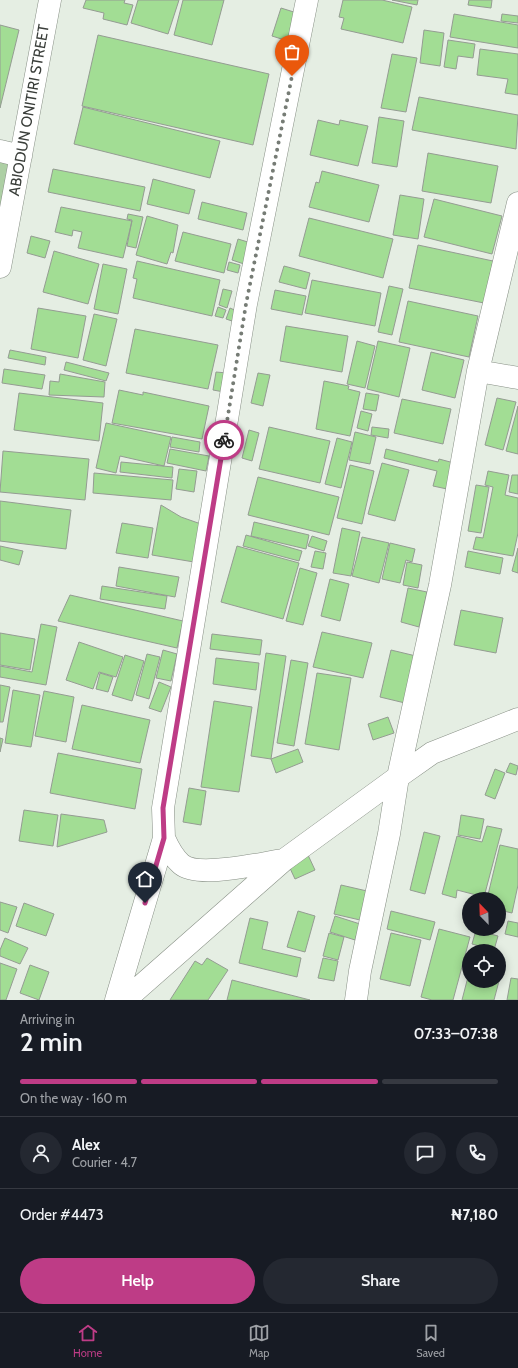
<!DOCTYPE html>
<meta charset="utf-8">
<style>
:root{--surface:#171b24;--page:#242831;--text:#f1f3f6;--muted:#9ea1a6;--line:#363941;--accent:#be3c86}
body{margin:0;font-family:Cabin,sans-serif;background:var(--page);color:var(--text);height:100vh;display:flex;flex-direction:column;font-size:15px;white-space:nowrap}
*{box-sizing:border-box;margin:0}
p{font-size:13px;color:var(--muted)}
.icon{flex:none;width:22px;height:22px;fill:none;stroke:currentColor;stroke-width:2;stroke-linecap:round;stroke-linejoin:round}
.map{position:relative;height:1000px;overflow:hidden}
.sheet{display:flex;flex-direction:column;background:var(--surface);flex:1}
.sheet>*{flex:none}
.needle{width:26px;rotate:337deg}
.fabs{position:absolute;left:462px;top:892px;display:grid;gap:8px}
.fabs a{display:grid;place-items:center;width:44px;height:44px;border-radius:50%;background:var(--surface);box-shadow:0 2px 10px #0003;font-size:20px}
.pin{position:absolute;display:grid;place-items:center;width:34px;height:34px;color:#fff;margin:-41px -17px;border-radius:50% 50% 50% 0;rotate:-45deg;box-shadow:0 0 4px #0007}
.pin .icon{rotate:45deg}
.courier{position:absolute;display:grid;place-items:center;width:40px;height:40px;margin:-20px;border:3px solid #be3c86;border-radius:50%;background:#fff;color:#222;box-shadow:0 1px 5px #0007}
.overview em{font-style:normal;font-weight:600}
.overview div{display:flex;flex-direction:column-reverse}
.overview{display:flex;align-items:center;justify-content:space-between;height:68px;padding:0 20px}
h1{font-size:26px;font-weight:600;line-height:30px}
.bar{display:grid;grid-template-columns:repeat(4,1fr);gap:6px 4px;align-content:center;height:48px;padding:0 20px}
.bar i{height:5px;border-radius:3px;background:var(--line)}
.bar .active{background:var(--accent)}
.bar p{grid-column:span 4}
.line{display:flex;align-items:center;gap:10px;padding:0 20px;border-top:1px solid var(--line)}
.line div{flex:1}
.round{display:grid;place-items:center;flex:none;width:42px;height:42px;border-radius:21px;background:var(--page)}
.button{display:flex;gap:8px;margin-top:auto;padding:8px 20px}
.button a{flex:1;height:46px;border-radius:24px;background:var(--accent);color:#fff;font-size:16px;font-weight:600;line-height:46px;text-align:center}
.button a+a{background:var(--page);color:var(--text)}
.dock{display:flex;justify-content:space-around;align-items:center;height:56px;border-top:1px solid var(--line);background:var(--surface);font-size:11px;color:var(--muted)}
.dock a{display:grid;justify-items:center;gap:2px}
.dock .active{color:var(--accent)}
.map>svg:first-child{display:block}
.green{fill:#adcfa4}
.building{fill:#a2dd94;stroke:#949c92}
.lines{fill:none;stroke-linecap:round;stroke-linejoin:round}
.minor-casing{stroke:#878f85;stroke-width:23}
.minor{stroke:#fff;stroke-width:22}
.done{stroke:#767c75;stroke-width:4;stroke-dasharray:0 7.2}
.route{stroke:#be3c86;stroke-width:5}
.labels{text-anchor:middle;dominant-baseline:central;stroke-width:3;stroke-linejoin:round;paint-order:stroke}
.street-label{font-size:15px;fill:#3a3e3a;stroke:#fff}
</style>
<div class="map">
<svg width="518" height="1000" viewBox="0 0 518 1000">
<rect width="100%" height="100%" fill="#e5eee3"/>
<path class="green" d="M0,151L13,153L0,219Z"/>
<path class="building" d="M86,0H125L124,3L133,5L127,25L103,19L104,13L83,8Z
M138,0H179L168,34L131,23Z
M183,0H224L212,45L174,35Z
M343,0H382L412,7L403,43L341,29L344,18L339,17Z
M392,0H418L417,5Z
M469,0H492L491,8L468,5Z
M281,8L297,13L288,41L272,36Z
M454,14L518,25V48L450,37Z
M502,14L518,16V23L501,21Z
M0,25L19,30L0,108Z
M424,30L444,33L440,66L420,63Z
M98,35L269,74L253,145L82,106Z
M448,40L475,44L473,58L458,56L456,69L444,67Z
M480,49L518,54V95L505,93L508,79L477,75Z
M392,54L417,58L406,112L381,108Z
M419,97L518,115L516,149L412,130Z
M83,107L220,141L210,178L74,144Z
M379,117L404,121L397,167L372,163Z
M318,120L339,125L340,120L368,126L358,166L310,155Z
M428,153L498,166L491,203L422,191Z
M53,169L145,187L140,211L48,192Z
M322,171L379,185L369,222L309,207L316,182L319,183Z
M153,179L195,190L189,214L147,204Z
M400,195L424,199L418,239L393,235Z
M434,199L502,216L492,254L424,237Z
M202,202L247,213L243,230L198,219Z
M61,207L132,221L123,258L78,248L82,232L73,230L72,236L55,232Z
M128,214L143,217L136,248L127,246L132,220L127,219Z
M147,216L178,225L173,253L171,252L167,264L136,255Z
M309,218L393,239L383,278L299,256Z
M183,232L231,244L224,273L175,261Z
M31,236L50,241L45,258L27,253Z
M238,239L251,243L244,264L232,260Z
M418,245L493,261L484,303L409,288Z
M54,251L99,264L88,304L43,292Z
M137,261L220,280L212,316L133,298L137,279L133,278Z
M229,262L240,265L238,273L227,270Z
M103,264L127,269L118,314L94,309Z
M284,266L310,273L306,289L279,282Z
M312,280L381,293L375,326L305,313Z
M389,286L403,289L392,335L378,332Z
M223,289L232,291L227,308L219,305Z
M275,290L306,296L302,315L271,309Z
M408,301L478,316L469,357L399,342Z
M218,307L226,310L223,318L215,316Z
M38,308L86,316L78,358L31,349Z
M230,308L239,312L235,322L226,319Z
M94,314L117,319L106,366L83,360Z
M286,326L348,336L342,372L280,361Z
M135,329L218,345L208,389L126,373Z
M357,341L375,346L365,388L347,384Z
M378,341L410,348L399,397L367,389Z
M10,350L46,357L45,365L8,358Z
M431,352L464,360L455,398L422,390Z
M66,362L109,373L106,381L64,370Z
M4,369L45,375L42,389L2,383Z
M216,372L227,373L224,392L213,390Z
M258,373L270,375L263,406L251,403Z
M60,374L105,382L104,397L49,395L50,381L59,382Z
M324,381L349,386L348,389L360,392L350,436L316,429Z
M119,390L143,395V392L209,406L202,439L112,423Z
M19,393L103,403L99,441L14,430Z
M366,393L379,395L376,411L363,409Z
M497,398L516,402L503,450L485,445Z
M402,399L451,409L443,444L394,433Z
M518,406V454L506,451Z
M361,411L372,414L368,431L357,428Z
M106,423L171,437L164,466L120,456L116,473L96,468Z
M269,427L330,441L320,483L259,469Z
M372,427L389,429L388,438L371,435Z
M249,430L259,433L252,461L242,458Z
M355,432L376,437L370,464L349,460Z
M172,437L200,442L199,452L170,447Z
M337,438L352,442L341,488L325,484Z
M170,449L209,456L206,471L167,463Z
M386,449L438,462L439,459L454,463L447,489L433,486L437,471L384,458Z
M3,451L89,459L85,500L0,492Z
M121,462L173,467L172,478L120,472Z
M382,463L409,470L395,521L368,514Z
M350,465L374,471L362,524L337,518Z
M179,469L197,471L194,492L176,489Z
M488,471L509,475L505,495L518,498V533L513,556L473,549L476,537L483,538L493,487L485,485Z
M94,473L173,480L171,500L93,493Z
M512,475H518V494L509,492Z
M258,477L339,497L329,535L248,515Z
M476,485L489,487L481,533L468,531Z
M0,501L71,510L66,549L0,541Z
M161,505L181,517L201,524L194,562L152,555Z
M254,522L309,535L306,549L251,536Z
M122,523L153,528L148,558L116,553Z
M342,528L360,532L351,576L333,573Z
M246,535L302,551L299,561L243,546Z
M312,536L327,541L324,551L308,546Z
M362,537L389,543L379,583L352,576Z
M390,543L415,549L412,562L406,560L400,583L382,579Z
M0,546L23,551L19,565L0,560Z
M237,546L299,563L283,619L221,602Z
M518,548V573L512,571Z
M315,551L326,553L323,569L311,567Z
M468,551L503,558L500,574L465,567Z
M407,562L422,565L418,588L403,585Z
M119,567L179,577L175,597L116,586Z
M300,568L317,573L303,625L286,621Z
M330,579L349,584L340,621L321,616Z
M102,586L167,596L165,609L100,599Z
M408,588L427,592L419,627L401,622Z
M70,595L183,621L177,648L58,621Z
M461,610L503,618L496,653L454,645Z
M41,624L57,627L46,685L0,677V666L32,672Z
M322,632L372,643L363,678L313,667Z
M0,633L35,639L30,670L0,665Z
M212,634L262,640L260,655L210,649Z
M79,642L123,657L116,677L99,672L93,689L66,680Z
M163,650L177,654L171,681L156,678Z
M391,650L416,656L405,703L380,697Z
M266,653L286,656L271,759L251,756Z
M147,654L160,657L149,699L136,695Z
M125,655L144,661L132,701L112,695Z
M216,658L259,663L256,690L213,684Z
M291,660L308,663L294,746L277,743Z
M100,673L113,677L108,692L96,689Z
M317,673L351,678L339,750L305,744Z
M159,682L171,687L161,712L149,708Z
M0,685L10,687L3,722H0Z
M13,690L40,695L31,747L5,743Z
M44,691L74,697L66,742L35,736Z
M214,701L252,707L239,792L201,787Z
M82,705L150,720L140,763L72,749Z
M388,717L394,733L373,740L368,724Z
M0,738L3,739L0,752Z
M298,749L303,762L276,773L271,759Z
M58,753L142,769L135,809L50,793Z
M510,763L518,766L516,775L506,772Z
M495,769L505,773L495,799L485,795Z
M189,788L206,791L201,825L183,822Z
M24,810L58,815L53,846L19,841Z
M61,814L104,820L107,832L57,847Z
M461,815L484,819L480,839L458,835Z
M487,826L502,829L484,897L457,890L456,898L442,894L457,836L482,842Z
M424,832L440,836L425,894L410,890Z
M500,845L518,849V885L512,913L499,910V899H487Z
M308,855L315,870L295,879L288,864Z
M341,885L367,891L360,920L334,914Z
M0,902L17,907L8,933L0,930Z
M24,903L54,914L46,936L16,926Z
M298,911L315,916L305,952L287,947Z
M391,911L435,922L430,940L387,929Z
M335,916L360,924L355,940L330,932Z
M250,918L268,922L262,949L301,958L297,977L239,963Z
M508,921L518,923V937L505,934Z
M439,929L470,937L453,1000H432L421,997Z
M476,930L498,936L494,950L472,944Z
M329,933L344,937L338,960L323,956Z
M391,933L421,940L410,986L380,979Z
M5,938L28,948L20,964L0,956V950Z
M207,958L228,970L208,1000H170L195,961L202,965Z
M323,958L338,961L334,981L318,978Z
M499,958L505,959L499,980Z
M0,963L17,969L6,1000H0Z
M30,965L49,972L39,1000L20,993Z
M469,973V981H499L494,1000H462Z
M511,978L518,979V1000H507Z
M232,980L310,1000H227Z"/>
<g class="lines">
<g class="minor-casing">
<path id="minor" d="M0,151L21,156
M0,267L50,0
M478,371L518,378
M164,838C168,847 174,858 181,864C198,879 261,863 284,860
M116,1000L164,838L163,808L246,304L307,0
M125,1000L284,860L398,777L432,753L518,719
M356,1000L360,971L389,834L398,777L440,585L478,371L518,203"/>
</g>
<use href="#minor" class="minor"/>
</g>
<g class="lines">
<path class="done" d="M224,440L246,304L292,76"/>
<path class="route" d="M145,903L164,838L163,808L224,440"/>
</g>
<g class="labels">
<g class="street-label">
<text transform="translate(29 110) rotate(-80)">ABIODUN ONITIRI STREET</text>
</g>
</g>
</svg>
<div class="fabs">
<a><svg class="needle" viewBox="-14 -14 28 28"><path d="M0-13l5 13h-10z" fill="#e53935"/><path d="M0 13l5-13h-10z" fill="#9ea1a6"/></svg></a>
<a><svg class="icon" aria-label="locate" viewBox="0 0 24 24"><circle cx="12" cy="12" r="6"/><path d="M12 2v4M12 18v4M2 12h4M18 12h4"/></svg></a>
</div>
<div class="pin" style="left:292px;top:76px;background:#ea580c"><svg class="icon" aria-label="bag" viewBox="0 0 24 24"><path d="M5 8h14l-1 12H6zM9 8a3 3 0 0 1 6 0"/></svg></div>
<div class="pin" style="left:145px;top:903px;background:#1f2937"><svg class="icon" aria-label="home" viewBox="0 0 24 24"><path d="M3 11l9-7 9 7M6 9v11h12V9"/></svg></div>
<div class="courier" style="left:224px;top:440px"><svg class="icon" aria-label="bike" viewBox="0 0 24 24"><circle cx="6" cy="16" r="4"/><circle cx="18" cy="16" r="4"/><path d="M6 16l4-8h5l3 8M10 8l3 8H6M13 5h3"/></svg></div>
</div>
<section class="sheet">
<div class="overview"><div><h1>2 min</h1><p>Arriving in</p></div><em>07:33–07:38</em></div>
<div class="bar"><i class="active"></i><i class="active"></i><i class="active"></i><i></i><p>On the way · 160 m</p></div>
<div class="line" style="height:72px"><a class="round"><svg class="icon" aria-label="person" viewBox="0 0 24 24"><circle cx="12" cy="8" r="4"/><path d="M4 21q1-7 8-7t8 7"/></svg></a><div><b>Alex</b><p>Courier · 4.7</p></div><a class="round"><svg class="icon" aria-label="chat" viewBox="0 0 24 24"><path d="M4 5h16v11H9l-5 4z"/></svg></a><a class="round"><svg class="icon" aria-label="phone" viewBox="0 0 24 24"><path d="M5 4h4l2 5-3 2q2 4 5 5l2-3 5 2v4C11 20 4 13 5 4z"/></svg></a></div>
<div class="line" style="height:52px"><div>Order #4473</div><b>₦7,180</b></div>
<div class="button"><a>Help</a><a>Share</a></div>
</section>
<nav class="dock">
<a class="active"><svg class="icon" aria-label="home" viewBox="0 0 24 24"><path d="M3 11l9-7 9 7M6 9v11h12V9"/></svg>Home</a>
<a><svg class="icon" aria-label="map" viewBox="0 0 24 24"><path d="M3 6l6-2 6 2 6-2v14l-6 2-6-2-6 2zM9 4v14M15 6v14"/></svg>Map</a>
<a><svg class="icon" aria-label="saved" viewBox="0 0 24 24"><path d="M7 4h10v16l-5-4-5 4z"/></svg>Saved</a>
</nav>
